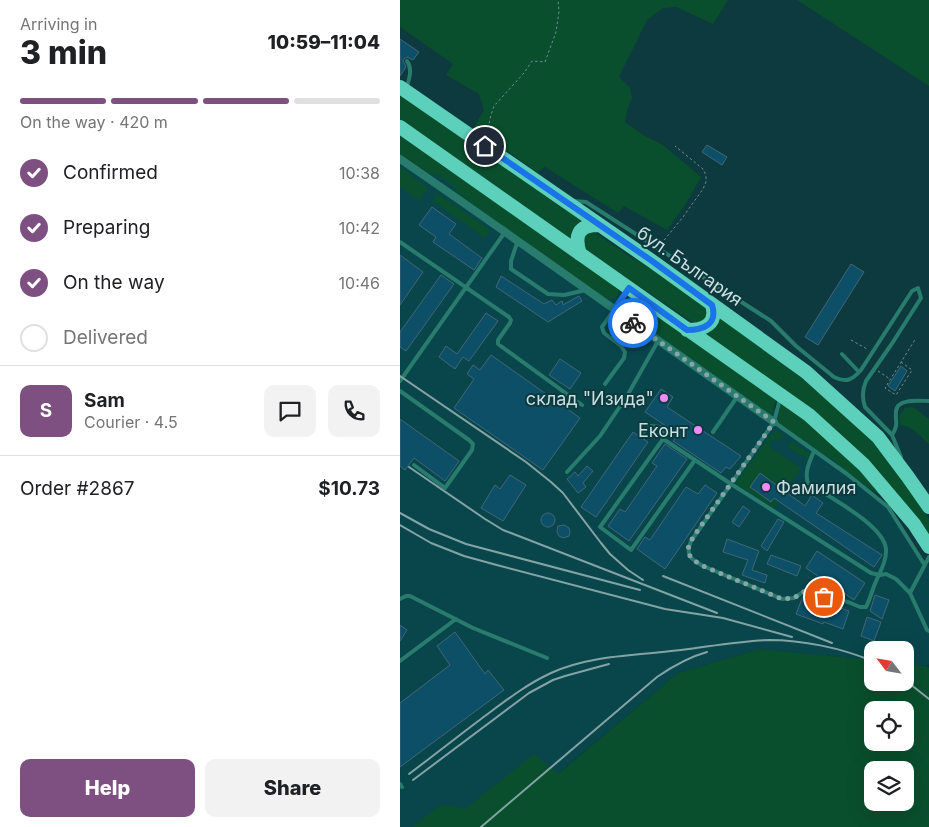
<!DOCTYPE html>
<meta charset="utf-8">
<style>
:root{--surface:#fff;--page:#f2f2f2;--text:#202124;--muted:#757577;--line:#e0e0e0;--accent:#7e5082}
body{margin:0;font-family:Inter,sans-serif;background:var(--page);color:var(--text);height:100vh;display:flex;flex-direction:column;font-size:19px;white-space:nowrap}
*{box-sizing:border-box;margin:0}
p{font-size:16px;color:var(--muted)}
.icon{flex:none;width:28px;height:28px;fill:none;stroke:currentColor;stroke-width:2;stroke-linecap:round;stroke-linejoin:round}
.map{position:relative;flex:1;overflow:hidden}
.sheet{display:flex;flex-direction:column;background:var(--surface);width:400px}
.sheet>*{flex:none}
.needle{width:32px;rotate:301deg}
.controls{position:absolute;left:464px;top:641px;display:grid;gap:10px}
.controls a{display:grid;place-items:center;width:50px;height:50px;border-radius:10px;background:var(--surface);box-shadow:0 5px 20px #0002;font-size:25px}
.pin{position:absolute;display:grid;place-items:center;width:42px;height:42px;color:#fff;margin:-21px;border:2px solid #fff;border-radius:50%;box-shadow:0 1px 5px #0007}
.courier{position:absolute;display:grid;place-items:center;width:50px;height:50px;margin:-25px;border:4px solid #1a73e8;border-radius:50%;background:#fff;color:#222;box-shadow:0 1px 6px #0007}
.headline em{font-style:normal;font-weight:800}
.headline div{display:flex;flex-direction:column-reverse}
.headline{display:flex;align-items:center;justify-content:space-between;height:85px;padding:0 20px}
h1{font-size:32px;font-weight:800;line-height:38px}
.bar{display:grid;grid-template-columns:repeat(4,1fr);gap:8px 5px;align-content:center;height:60px;padding:0 20px}
.bar i{height:6px;border-radius:4px;background:var(--line)}
.bar .active{background:var(--accent)}
.bar p{grid-column:span 4}
.line{display:flex;align-items:center;gap:12px;padding:0 20px;border-top:1px solid var(--line)}
.line div{flex:1}
.round{display:grid;place-items:center;flex:none;width:52px;height:52px;border-radius:10px;background:var(--page)}
ol{padding:0 20px;list-style:none}
li{display:flex;align-items:center;gap:15px;height:55px}
li p{margin-inline-start:auto}
li .icon{padding:5px;border-radius:50%;background:var(--accent);color:#fff;stroke-width:4}
li:last-child{color:var(--muted)}
li i{width:28px;height:28px;border:2px solid var(--line);border-radius:50%}
.primary-button{display:flex;gap:10px;margin-top:auto;padding:10px 20px}
.primary-button a{flex:1;height:58px;border-radius:10px;background:var(--accent);color:#fff;font-size:20px;font-weight:800;line-height:58px;text-align:center}
.primary-button a+a{background:var(--page);color:var(--text)}
main{display:flex;flex:1;min-height:0}
.map>svg:first-child{display:block}
.built{fill:#08464c}
.green{fill:#094f2d;fill-rule:evenodd}
.building{fill:#0c4f67;stroke:#436677}
.lines{fill:none;stroke-linecap:round;stroke-linejoin:round}
.path{stroke:#6e8f92;stroke-width:1;stroke-dasharray:2.5 2.5;stroke-linecap:butt}
.lane{stroke:#287b6d;stroke-width:4}
.street{stroke:#287b6d;stroke-width:8}
.highway{stroke:#5dd0bb;stroke-width:14}
.rail{stroke:#84a3a5;stroke-width:2}
.done{stroke:#87a5a8;stroke-width:5;stroke-dasharray:0 9}
.route{stroke:#1a73e8;stroke-width:6}
.poi-dot{fill:#f18af4;stroke:#0c3a3e;stroke-width:2}
.labels{text-anchor:middle;dominant-baseline:central;stroke-width:4;stroke-linejoin:round;paint-order:stroke}
.street-label{font-size:18px;fill:#c9dfe1;stroke:#0c3a3e}
.poi-label{font-size:18px;fill:#c9dfe1;stroke:#0c3a3e;text-anchor:end}
</style>
<main>
<section class="sheet">
<div class="headline"><div><h1>3 min</h1><p>Arriving in</p></div><em>10:59–11:04</em></div>
<div class="bar"><i class="active"></i><i class="active"></i><i class="active"></i><i></i><p>On the way · 420 m</p></div>
<ol>
<li><svg class="icon" aria-label="check" viewBox="0 0 24 24"><path d="M5 12l5 5 9-10"/></svg>Confirmed<p>10:38</p></li>
<li><svg class="icon" aria-label="check" viewBox="0 0 24 24"><path d="M5 12l5 5 9-10"/></svg>Preparing<p>10:42</p></li>
<li><svg class="icon" aria-label="check" viewBox="0 0 24 24"><path d="M5 12l5 5 9-10"/></svg>On the way<p>10:46</p></li>
<li><i></i>Delivered</li>
</ol>
<div class="line" style="height:90px"><b class="round" style="background:var(--accent);color:#fff">S</b><div><b>Sam</b><p>Courier · 4.5</p></div><a class="round"><svg class="icon" aria-label="chat" viewBox="0 0 24 24"><path d="M4 5h16v11H9l-5 4z"/></svg></a><a class="round"><svg class="icon" aria-label="phone" viewBox="0 0 24 24"><path d="M5 4h4l2 5-3 2q2 4 5 5l2-3 5 2v4C11 20 4 13 5 4z"/></svg></a></div>
<div class="line" style="height:65px"><div>Order #2867</div><b>$10.73</b></div>
<div class="primary-button"><a>Help</a><a>Share</a></div>
</section>
<div class="map">
<svg width="529" height="827" viewBox="0 0 529 827">
<rect width="100%" height="100%" fill="#0c3a3e"/>
<path class="built" d="M0,145L319,369L428,448L464,482L497,519L529,567V664L526,666L505,664V650H472V660L360,649L278,673L94,827H0Z"/>
<path class="green" d="M0,0H328L313,24L276,7L263,8L247,20L219,77L230,88L232,98L227,111L225,122L243,135L263,145L301,177L285,205L267,230L224,206L218,213L145,167L137,172L74,127L84,110L79,94L46,75L53,64L0,27Z
M397,0H529V86Z
M0,92L187,222L173,242L0,122Z
M0,132L217,288L219,292L218,296L213,299L203,298L56,192L55,187L36,174H29L0,155Z
M0,167L28,188L20,201L0,187Z
M37,193L90,230L85,238L33,201Z
M191,230L232,258L262,275L308,308V320L294,323L186,250L182,237Z
M230,300L235,301L377,397L370,418L225,313V307Z
M318,313L392,367L471,439L487,458L522,507L529,519V543L496,496L302,332Z
M385,402L456,464L490,502L437,466L439,464L378,423L380,404Z
M513,407L529,419V444C519,435 514,427 500,425L499,416L505,408Z
M375,430L384,436L379,441L374,438L369,446L401,468L374,508L335,483Z
M391,441L410,454L407,459L387,446Z
M360,649L472,660V682H505V664L526,666L529,668V827H12L41,805L66,808L134,754L158,774L278,673ZM472,710H505V742H472ZM472,770H505V802H472Z"/>
<path class="building" d="M0,39L19,52L13,60L7,57L4,59L3,61L6,67L0,76Z
M307,145L327,157L322,165L302,152Z
M32,207L56,224L49,234L82,258L74,270L33,242L36,237L19,225Z
M0,255L23,272L0,305Z
M451,264L464,272L418,345L405,337Z
M41,275L54,284L6,351L0,347V332Z
M101,276L144,304L152,300L156,305L162,301L163,305L179,296L182,301L148,322L96,287Z
M86,313L98,321L69,361L63,357L55,369L39,357L46,346L57,354Z
M91,355L180,418L143,470L54,408L74,379L67,374L73,365L80,370Z
M160,359L181,373L170,389L149,375Z
M501,366L507,371L495,391L488,386Z
M261,389L273,397L267,407L341,456L330,469L326,467L321,473L273,441L278,434L245,412Z
M0,419L59,461L45,481L14,458L5,470L0,466Z
M233,432L248,442L196,517L181,507Z
M265,444L287,459L229,541L208,526L220,509L225,512L257,466L252,463Z
M187,466L193,471L183,483L186,487L178,493L167,479L175,472L178,476Z
M360,473L405,506L412,495L423,503L416,513L482,555L474,567L374,498L371,502L350,487Z
M110,475L126,485L103,521L81,508L95,485L100,489Z
M305,485L317,493L265,569L237,549L245,537L250,540L286,487L298,494Z
M343,506L350,511L339,527L332,522Z
M141 520a7 7 0 1 1 14 0a7 7 0 1 1-14 0Z
M378,519L384,522L367,551L361,546Z
M164,525L169,528L170,532L169,536L163,538L159,536L157,532L158,526Z
M327,539L359,551L352,570L367,575L365,583L342,575L348,560L323,552Z
M417,551L465,583L454,600L406,568Z
M371,555L401,566L397,576L367,564Z
M406,595L437,608L438,607L449,611L443,629L424,622L423,624L396,614L403,596Z
M475,595L489,600L482,619L470,611Z
M467,617L481,622L474,641L461,636Z
M0,625L7,630L0,641Z
M55,632L85,674L88,670L104,690L0,767V703L50,665L37,646Z"/>
<g class="lines">
<path class="path" d="M87,133L91,115L94,106L124,73L132,61L145,62L156,32L159,12L158,0
M261,244L283,217L303,189L306,182V177L305,173L303,169L275,146
M451,340L467,349
M501,362L512,370L496,395L485,388L516,338
M478,371L490,379"/>
<path class="lane" d="M6,89C9,80 13,69 7,61
M174,201L186,202L371,321L396,346L434,377C447,383 452,380 461,370L512,291L518,288L521,298L493,342L466,381C462,390 462,398 465,407L492,435L501,457
M118,240L111,261V269L148,294L164,295L186,290
M0,242L109,317L111,320L110,323L98,340V344L182,405
M442,354L459,372
M0,381L105,232
M205,384L224,358L225,352L221,346L204,333L202,327L228,290
M0,391L69,440L73,444L72,450L45,488L14,465
M374,422L447,474L488,507L524,564
M313,432L337,397
M241,434L251,426L260,427L264,433L263,439L200,527L231,550L295,460L263,439
M492,435C499,424 495,423 496,411C497,398 520,401 529,401
M414,451C410,461 404,472 408,483C427,496 484,525 486,549C487,563 477,576 473,589C471,595 469,601 466,607H460L448,602L418,596L410,591L403,592L394,598L382,599L303,566C291,559 285,556 291,541L331,484L471,573L480,575L486,574L496,579L510,593
M295,460L331,484L374,422L380,399
M167,472L200,436L227,396L258,341
M529,557L510,593L527,630L529,631
M0,599L6,596H10L73,628L147,658
M0,661L56,619
M0,784L2,787"/>
<path class="street" d="M0,159C126,245 249,335 374,422"/>
<path class="highway" d="M0,87L252,261L406,372L478,437L508,477L529,507
M0,127L409,415L464,465L514,524L529,547
M180,254C174,236 178,225 198,225
M287,330C304,330 318,324 312,305"/>
<path class="rail" d="M0,376L126,462L151,482L163,493L201,543L210,554L228,570L243,580
M9,467L85,519L103,530L317,613
M0,513L29,529L66,544L240,590
M0,525L31,543L64,556L93,564L265,609L323,618L392,637
M263,576L432,643
M505,680L529,699
M9,774C33,756 57,737 81,719C104,702 125,685 151,673C186,657 225,656 263,652C298,649 333,641 369,640C402,640 442,648 472,661
M13,780L129,693L153,680L165,676L209,664
M81,827L257,677C273,666 289,657 307,652"/>
</g>
<g class="lines">
<path class="done" d="M233,323L374,422L298,530C286,548 282,554 303,566L382,599L394,598L403,592L410,590L418,596L424,597"/>
<path class="route" d="M85,146L252,261L312,305C318,324 304,330 287,330L229,288L214,310L233,323"/>
</g>
<g class="poi-dot">
<circle cx="264" cy="398" r="5"/>
<circle cx="298" cy="430" r="5"/>
<circle cx="366" cy="487" r="5"/>
</g>
<g class="labels">
<g class="street-label">
<text transform="translate(290 266) rotate(35)">бул. България</text>
</g>
<g class="poi-label">
<text x="254" y="398">склад "Изида"</text>
<text x="288" y="430">Еконт</text>
<text x="376" y="487" text-anchor="start">Фамилия</text>
</g>
</g>
</svg>
<div class="controls">
<a><svg class="needle" viewBox="-14 -14 28 28"><path d="M0-13l5 13h-10z" fill="#e53935"/><path d="M0 13l5-13h-10z" fill="#757577"/></svg></a>
<a><svg class="icon" aria-label="locate" viewBox="0 0 24 24"><circle cx="12" cy="12" r="6"/><path d="M12 2v4M12 18v4M2 12h4M18 12h4"/></svg></a>
<a><svg class="icon" aria-label="layers" viewBox="0 0 24 24"><path d="M12 4l9 5-9 5-9-5zM3 14l9 5 9-5"/></svg></a>
</div>
<div class="pin" style="left:424px;top:597px;background:#ea580c"><svg class="icon" aria-label="bag" viewBox="0 0 24 24"><path d="M5 8h14l-1 12H6zM9 8a3 3 0 0 1 6 0"/></svg></div>
<div class="pin" style="left:85px;top:146px;background:#1f2937"><svg class="icon" aria-label="home" viewBox="0 0 24 24"><path d="M3 11l9-7 9 7M6 9v11h12V9"/></svg></div>
<div class="courier" style="left:233px;top:323px"><svg class="icon" aria-label="bike" viewBox="0 0 24 24"><circle cx="6" cy="16" r="4"/><circle cx="18" cy="16" r="4"/><path d="M6 16l4-8h5l3 8M10 8l3 8H6M13 5h3"/></svg></div>
</div>
</main>
